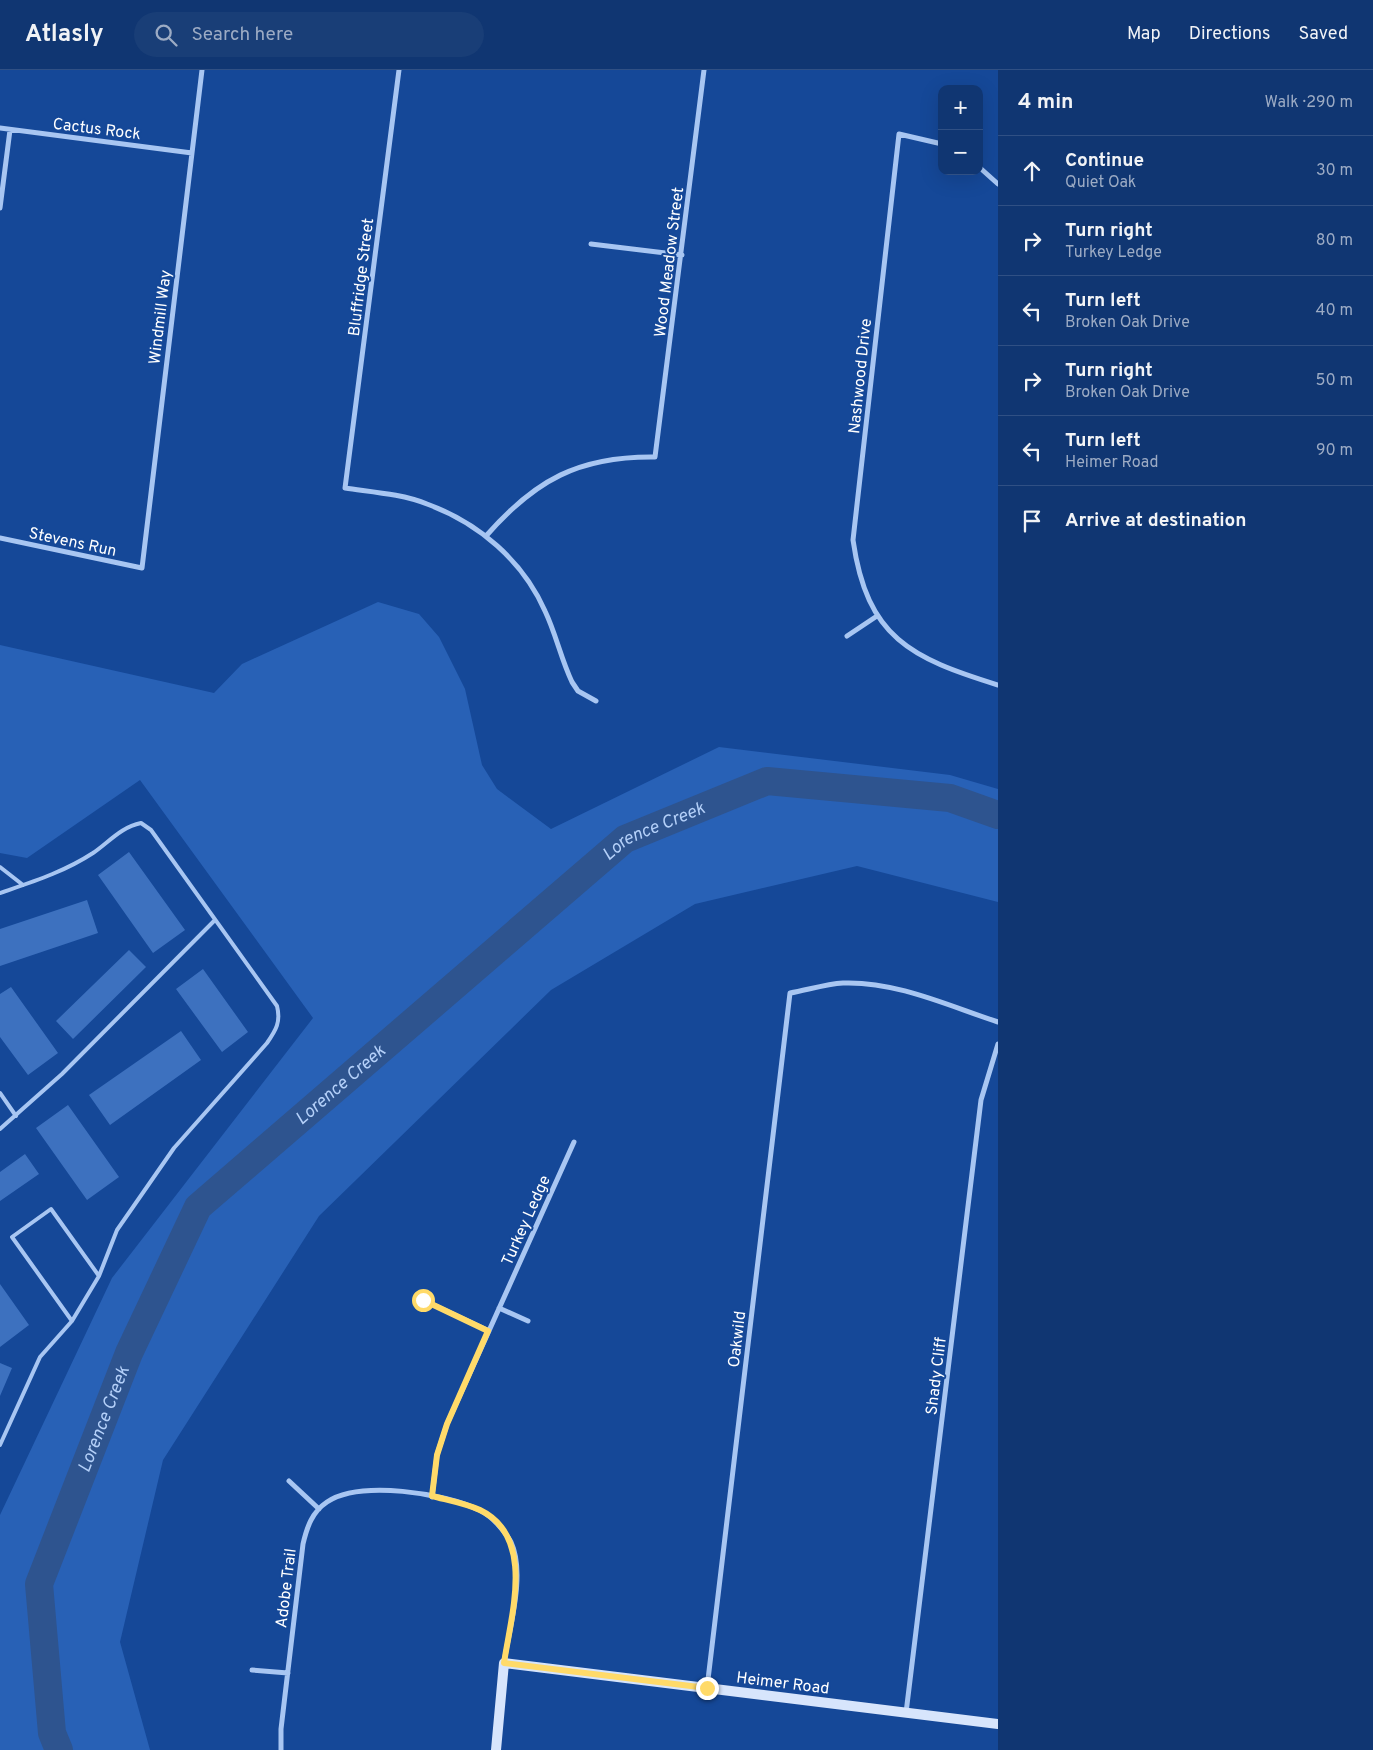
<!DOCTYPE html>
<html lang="en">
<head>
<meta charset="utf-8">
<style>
	:root { --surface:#103672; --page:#193e77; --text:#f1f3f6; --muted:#9cabc4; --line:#305084 }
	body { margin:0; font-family:Overpass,sans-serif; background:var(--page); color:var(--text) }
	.controls { position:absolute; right:15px; top:15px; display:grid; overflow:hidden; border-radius:10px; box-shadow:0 5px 20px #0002 }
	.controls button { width:45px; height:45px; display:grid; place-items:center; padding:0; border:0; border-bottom:1px solid var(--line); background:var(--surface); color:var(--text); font:25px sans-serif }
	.stop { position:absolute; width:15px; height:15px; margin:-11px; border:4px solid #ffda69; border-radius:50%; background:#fff }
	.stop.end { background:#ffda69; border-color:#fff; box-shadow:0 1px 5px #0008 }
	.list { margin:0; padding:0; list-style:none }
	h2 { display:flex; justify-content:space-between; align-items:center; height:65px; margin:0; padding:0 20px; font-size:21px }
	h2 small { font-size:16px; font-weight:400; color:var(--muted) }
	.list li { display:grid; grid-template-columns:32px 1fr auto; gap:15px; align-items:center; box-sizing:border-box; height:70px; padding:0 20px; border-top:1px solid var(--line) }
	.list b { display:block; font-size:19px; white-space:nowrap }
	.list p { margin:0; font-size:16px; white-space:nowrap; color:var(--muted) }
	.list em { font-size:16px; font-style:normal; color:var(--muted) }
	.icon { flex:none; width:28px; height:28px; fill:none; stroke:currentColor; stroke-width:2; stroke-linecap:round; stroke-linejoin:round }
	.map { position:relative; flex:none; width:998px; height:1680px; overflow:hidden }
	header { display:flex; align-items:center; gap:30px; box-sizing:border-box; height:70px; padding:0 25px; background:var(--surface); border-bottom:1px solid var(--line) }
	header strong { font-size:24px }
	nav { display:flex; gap:28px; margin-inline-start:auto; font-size:18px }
	.search { width:350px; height:45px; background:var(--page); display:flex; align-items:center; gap:12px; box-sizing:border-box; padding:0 18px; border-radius:28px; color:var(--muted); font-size:19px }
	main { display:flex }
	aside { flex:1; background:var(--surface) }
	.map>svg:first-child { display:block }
	.grass { fill:#2861b6 }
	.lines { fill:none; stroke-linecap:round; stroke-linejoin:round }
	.river { stroke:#2e548f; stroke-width:28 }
	.building { fill:#3d71bf }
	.lane { stroke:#a8c6f2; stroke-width:4 }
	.street { stroke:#a8c6f2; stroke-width:5 }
	.secondary { stroke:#d7e5fc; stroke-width:10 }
	.route { stroke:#ffda69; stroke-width:6 }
	.labels { text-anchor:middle; stroke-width:4; stroke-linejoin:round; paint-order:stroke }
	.street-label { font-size:16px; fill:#fff; stroke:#154898 }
	.water-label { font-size:18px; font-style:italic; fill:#b4d0f9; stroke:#154898 }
</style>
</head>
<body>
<header>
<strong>Atlasly</strong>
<div class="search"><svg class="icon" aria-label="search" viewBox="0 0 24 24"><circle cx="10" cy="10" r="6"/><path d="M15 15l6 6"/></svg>Search here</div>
<nav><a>Map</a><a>Directions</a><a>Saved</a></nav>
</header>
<main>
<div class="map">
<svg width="998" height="1680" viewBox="0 0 998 1680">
	<rect width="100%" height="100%" fill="#154898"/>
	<path class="grass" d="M378,532L419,544L439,567L465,619L482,695L497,719L551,759L719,677L950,705L998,719V832L857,796L695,834L551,920L319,1146L163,1390L120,1572L150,1680H0V1445L112,1208L313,948L140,710L27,788L0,783V575L214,623L242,594Z"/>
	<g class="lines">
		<path class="river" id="s1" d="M59,1680L52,1663L39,1514L129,1283L198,1137L625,769L767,711L950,728L998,745"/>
	</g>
	<path class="building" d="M129,782L185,860L153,883L98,805Z
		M87,830L98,863L0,896V859Z
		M129,880L146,897L73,969L56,951Z
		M203,899L248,962L222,982L176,919Z
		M11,917L58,983L28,1005L0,967V924Z
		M181,961L201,990L110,1055L89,1025Z
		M68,1035L119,1107L87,1130L36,1058Z
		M25,1084L39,1104L0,1131V1102Z
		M0,1214L29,1255L0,1277Z
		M0,1293L12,1298L0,1326Z"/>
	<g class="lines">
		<path class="lane" d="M0,797L23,815
			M0,823C32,812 64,802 93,783C109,772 121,757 141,753L151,760L277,936C281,952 276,960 267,973L174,1078L117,1160L99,1206L72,1251L40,1287L0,1375
			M0,1023L16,1046
			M0,1059L62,1004L215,850
			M72,1251L12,1167L51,1139L99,1206"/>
		<path class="street" d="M399,0L345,418C372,422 402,424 427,434C479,453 523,491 545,541C556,564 561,589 572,612L578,621L596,631
			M0,58L192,83
			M942,74L899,64L853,470C867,568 911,588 998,615
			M979,97L998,114
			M0,138L10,60
			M591,174L682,185
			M486,466C535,410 579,386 655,387L704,0
			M0,468L142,498L202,0
			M847,566L877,546
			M423,1230L489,1261
			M499,1238L528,1251
			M289,1411L319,1439
			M432,1427L437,1385L447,1354L574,1072
			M252,1600L288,1603
			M707,1618L790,923C807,920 826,914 843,913C896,911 949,936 998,952
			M906,1643L981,1030L998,974
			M281,1680V1659L303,1474C307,1457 312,1442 327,1432C360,1410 445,1423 479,1440C492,1446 504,1460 511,1472C526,1504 509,1559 504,1593"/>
		<path class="secondary" d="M496,1680L504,1593L998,1654"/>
	</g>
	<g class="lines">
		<path class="route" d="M423,1230L488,1261L447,1354L437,1385L432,1426C447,1430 465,1433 480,1440C536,1467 511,1545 504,1593L707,1618"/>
	</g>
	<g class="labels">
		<g class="street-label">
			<text transform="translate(97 58) rotate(7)" y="6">Cactus Rock</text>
			<text transform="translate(668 192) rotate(-83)" y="6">Wood Meadow Street</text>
			<text transform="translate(360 207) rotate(-83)" y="6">Bluffridge Street</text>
			<text transform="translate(159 247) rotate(-83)" y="6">Windmill Way</text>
			<text transform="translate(859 306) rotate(-84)" y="6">Nashwood Drive</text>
			<text transform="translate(73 471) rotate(12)" y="6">Stevens Run</text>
			<text transform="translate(525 1150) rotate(-66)" y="6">Turkey Ledge</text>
			<text transform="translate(736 1269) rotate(-83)" y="6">Oakwild</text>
			<text transform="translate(935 1306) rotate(-83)" y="6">Shady Cliff</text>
			<text transform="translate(285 1518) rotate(-83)" y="6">Adobe Trail</text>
			<text transform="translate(783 1612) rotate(7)" y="6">Heimer Road</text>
		</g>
		<g class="water-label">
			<text dy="6" stroke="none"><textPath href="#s1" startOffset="1170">Lorence Creek</textPath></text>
			<text dy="6" stroke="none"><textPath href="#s1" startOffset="765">Lorence Creek</textPath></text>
			<text dy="6" stroke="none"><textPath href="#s1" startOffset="345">Lorence Creek</textPath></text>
		</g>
	</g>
</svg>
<div class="controls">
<button>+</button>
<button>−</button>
</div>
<div class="stop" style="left:423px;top:1230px"></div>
<div class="stop end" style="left:707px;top:1618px"></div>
</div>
<aside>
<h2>4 min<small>Walk · 290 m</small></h2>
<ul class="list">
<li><svg class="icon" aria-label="ahead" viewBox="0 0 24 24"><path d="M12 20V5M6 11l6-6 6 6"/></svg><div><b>Continue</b><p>Quiet Oak</p></div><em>30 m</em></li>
<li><svg class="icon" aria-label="right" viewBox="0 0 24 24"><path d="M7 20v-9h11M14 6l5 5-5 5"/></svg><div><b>Turn right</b><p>Turkey Ledge</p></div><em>80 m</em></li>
<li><svg class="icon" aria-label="left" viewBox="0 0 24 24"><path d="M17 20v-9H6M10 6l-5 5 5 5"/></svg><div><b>Turn left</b><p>Broken Oak Drive</p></div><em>40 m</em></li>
<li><svg class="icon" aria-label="right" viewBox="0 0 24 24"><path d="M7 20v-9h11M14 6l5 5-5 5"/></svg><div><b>Turn right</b><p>Broken Oak Drive</p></div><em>50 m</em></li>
<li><svg class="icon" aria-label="left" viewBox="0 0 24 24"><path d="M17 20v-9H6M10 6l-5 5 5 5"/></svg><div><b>Turn left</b><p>Heimer Road</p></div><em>90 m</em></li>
<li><svg class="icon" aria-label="arrive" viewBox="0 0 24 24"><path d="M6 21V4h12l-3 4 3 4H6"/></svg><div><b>Arrive at destination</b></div></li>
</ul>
</aside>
</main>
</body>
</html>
